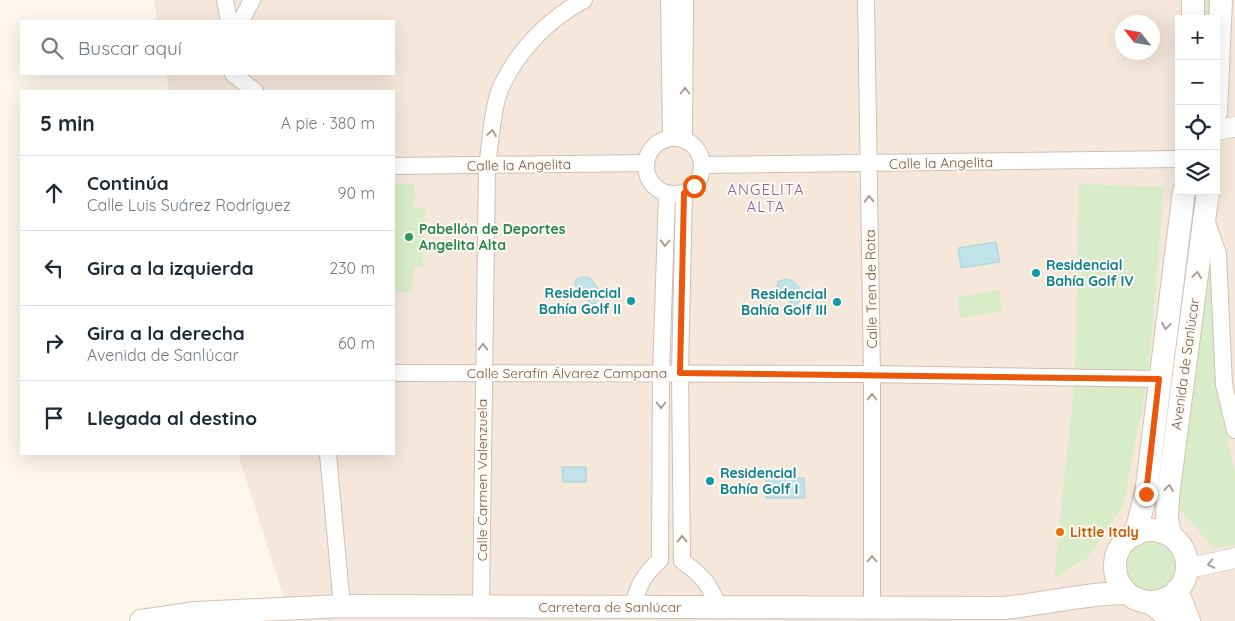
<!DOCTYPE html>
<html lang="es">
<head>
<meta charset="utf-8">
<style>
	:root { --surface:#fff; --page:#f2f2f3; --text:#1f2937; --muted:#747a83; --line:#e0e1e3 }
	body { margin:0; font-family:Quicksand,sans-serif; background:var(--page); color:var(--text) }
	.controls { position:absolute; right:15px; top:15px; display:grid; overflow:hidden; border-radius:0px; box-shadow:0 5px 20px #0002 }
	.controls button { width:45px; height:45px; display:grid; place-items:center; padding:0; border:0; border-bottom:1px solid var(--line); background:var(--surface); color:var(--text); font:25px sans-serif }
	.compass { position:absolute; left:1115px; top:15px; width:45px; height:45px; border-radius:50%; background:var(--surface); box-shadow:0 5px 20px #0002; rotate:301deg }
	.stop { position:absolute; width:15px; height:15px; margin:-11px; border:4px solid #ea580c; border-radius:50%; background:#fff }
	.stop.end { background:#ea580c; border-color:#fff; box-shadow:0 1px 5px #0008 }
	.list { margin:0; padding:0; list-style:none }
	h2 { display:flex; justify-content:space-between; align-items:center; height:65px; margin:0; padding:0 20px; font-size:21px }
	h2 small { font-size:16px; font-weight:400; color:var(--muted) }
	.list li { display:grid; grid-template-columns:32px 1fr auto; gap:15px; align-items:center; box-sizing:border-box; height:75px; padding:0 20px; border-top:1px solid var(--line) }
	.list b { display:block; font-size:19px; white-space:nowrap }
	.list p { margin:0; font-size:16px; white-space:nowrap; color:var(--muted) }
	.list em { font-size:16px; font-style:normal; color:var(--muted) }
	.icon { flex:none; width:28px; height:28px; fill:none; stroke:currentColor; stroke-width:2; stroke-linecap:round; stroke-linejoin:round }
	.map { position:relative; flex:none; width:1235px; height:621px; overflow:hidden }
	.search { position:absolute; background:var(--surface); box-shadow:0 5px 20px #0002; left:20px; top:20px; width:375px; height:55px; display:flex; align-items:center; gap:12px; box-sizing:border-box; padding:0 18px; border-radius:0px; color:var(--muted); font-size:19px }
	.panel { position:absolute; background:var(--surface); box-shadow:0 5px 20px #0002; left:20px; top:90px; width:375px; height:365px; border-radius:0px }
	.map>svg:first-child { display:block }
	.residential { fill:#f5e8da; fill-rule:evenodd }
	.green { fill:#d8ecc9 }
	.water { fill:#bfe3e8; stroke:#a5d3da }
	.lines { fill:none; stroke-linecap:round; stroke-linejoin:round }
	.minor-casing { stroke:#d1beb0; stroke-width:18 }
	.tertiary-casing { stroke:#d1beb0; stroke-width:21 }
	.secondary-casing { stroke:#d6c0b0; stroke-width:24 }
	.minor { stroke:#fff; stroke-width:16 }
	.tertiary { stroke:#fff; stroke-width:20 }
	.secondary { stroke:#fff; stroke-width:22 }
	.oneway { stroke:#af9d94 }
	.route { stroke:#ea580c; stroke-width:6 }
	.leisure-dot { fill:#2e9e5b; stroke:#fffaf3; stroke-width:2 }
	.culture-dot { fill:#0f9aa8; stroke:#fffaf3; stroke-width:2 }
	.food-dot { fill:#e8710a; stroke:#fffaf3; stroke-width:2 }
	.labels { text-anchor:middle; stroke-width:4; stroke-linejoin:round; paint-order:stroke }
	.street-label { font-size:14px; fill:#7a5c4d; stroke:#fffaf3 }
	.leisure-label { font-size:14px; font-weight:bold; fill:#27864d; stroke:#fffaf3; text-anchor:start }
	.culture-label { font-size:14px; font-weight:bold; fill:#0d838f; stroke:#fffaf3; text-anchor:start }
	.food-label { font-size:14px; font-weight:bold; fill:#c56008; stroke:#fffaf3; text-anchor:start }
	.neighbourhood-label { font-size:15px; letter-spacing:1px; fill:#846695; stroke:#fffaf3 }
</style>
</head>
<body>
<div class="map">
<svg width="1235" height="621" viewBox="0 0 1235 621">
	<rect width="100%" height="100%" fill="#fdf6ec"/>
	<path class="residential" d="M154,0H1235V621H283L286,604L238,454H394V91H169L166,74H394V21H157ZM1179,19H1216V191H1179ZM1122,22H1152V52H1122Z"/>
	<path class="green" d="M1200,0H1211L1210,19H1199Z
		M394,184H415L414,208H425L423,267H414L412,292H394Z
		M1079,184L1164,187L1148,377L1123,507L1087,558L1054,578L1075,377Z
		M1207,249L1210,257L1215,386L1235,471V545L1213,548L1179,507Z
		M999,290L1002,311L961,318L957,297Z
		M1126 567a25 25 0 1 1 50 0a25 25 0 1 1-50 0Z"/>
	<path class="water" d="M996,242L1000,262L961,268L958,248Z
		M580,277H588C598,284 603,294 595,304L589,303L585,294L575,286L576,280Z
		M785,279C797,280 803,290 800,301L794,306L790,303L789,297L777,286L778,282Z
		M562,467H586V482H563Z
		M766,478H804L805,498H766Z"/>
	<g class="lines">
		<defs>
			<path id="minor" d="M225,0L229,21
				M669,0L671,138
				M866,0L872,374V608
				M241,21L252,0
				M233,74L255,91
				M646 166a28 28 0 1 1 56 0a28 28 0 1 1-56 0Z
				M684,139L685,0
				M702,165L1179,159
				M394,166L645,163
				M684,193L680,373L682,561C703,576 709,583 719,608
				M1206,220L1218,254L1224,385L1235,430
				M394,373L872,374L1159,379
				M328,454L342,606
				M481,606L487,165C491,142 492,106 502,85C519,49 549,19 584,0
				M633,606C638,586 644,574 660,560L661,373L667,194"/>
			<path id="tertiary" d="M1216,130L1235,127
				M1186,562L1199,566L1235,558"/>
			<path id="secondary" d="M1193,19V0
				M1216,112L1221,0
				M1115 566a36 36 0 1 1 72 0a36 36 0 1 1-72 0Z
				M1135,535L1146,494L1184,191
				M1171,536L1167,520L1168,496L1208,191
				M1177,590L1189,621
				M1150,602L1173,621
				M141,621L196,613L342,606L1004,608C1045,604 1086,593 1127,593"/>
		</defs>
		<use href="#minor" class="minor-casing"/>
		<use href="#tertiary" class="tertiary-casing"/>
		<use href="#secondary" class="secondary-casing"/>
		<use href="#minor" class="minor"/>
		<use href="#tertiary" class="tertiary"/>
		<use href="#secondary" class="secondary"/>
	</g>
	<defs><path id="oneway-chevron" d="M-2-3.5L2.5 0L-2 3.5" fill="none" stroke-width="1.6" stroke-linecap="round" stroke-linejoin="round" transform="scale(1.25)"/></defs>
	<g class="oneway">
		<use href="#oneway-chevron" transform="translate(685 91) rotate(-90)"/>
		<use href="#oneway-chevron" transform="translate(492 133) rotate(-81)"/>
		<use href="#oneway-chevron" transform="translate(869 199) rotate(-91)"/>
		<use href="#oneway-chevron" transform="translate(665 243) rotate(92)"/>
		<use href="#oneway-chevron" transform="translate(1197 275) rotate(-82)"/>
		<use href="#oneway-chevron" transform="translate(1166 326) rotate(98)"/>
		<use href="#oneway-chevron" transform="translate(483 347) rotate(-89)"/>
		<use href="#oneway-chevron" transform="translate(872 397) rotate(-90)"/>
		<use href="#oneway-chevron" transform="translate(661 405) rotate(90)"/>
		<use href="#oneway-chevron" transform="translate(1169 488) rotate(-83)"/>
		<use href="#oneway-chevron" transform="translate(682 539) rotate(-91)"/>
		<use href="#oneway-chevron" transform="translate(872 559) rotate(-90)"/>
		<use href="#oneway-chevron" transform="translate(1211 564) rotate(168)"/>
	</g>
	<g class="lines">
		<path class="route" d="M694,186L684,193L680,373L1159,379L1146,494"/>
	</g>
	<circle class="leisure-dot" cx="409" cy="237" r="5"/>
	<g class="culture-dot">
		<circle cx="1036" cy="273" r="5"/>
		<circle cx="631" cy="301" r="5"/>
		<circle cx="837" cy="302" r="5"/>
		<circle cx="710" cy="481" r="5"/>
	</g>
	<circle class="food-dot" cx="1060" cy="532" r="5"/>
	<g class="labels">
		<g class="street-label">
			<text transform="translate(941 163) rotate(-1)" y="5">Calle la Angelita</text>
			<text transform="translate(519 165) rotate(-1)" y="5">Calle la Angelita</text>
			<text transform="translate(871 289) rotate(-91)" y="5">Calle Tren de Rota</text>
			<text transform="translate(1185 364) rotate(-82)" y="5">Avenida de Sanlúcar</text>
			<text x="567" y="378">Calle Serafín Álvarez Campana</text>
			<text transform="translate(482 480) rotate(-90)" y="5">Calle Carmen Valenzuela</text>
			<text x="610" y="612">Carretera de Sanlúcar</text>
		</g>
		<g class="leisure-label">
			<text x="419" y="234">Pabellón de Deportes<tspan x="419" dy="16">Angelita Alta</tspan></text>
		</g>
		<g class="culture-label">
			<text x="1046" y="270">Residencial<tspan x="1046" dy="16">Bahía Golf IV</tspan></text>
			<text x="621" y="298" text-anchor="end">Residencial<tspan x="621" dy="16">Bahía Golf II</tspan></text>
			<text x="827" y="299" text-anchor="end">Residencial<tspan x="827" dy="16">Bahía Golf III</tspan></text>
			<text x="720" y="478">Residencial<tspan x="720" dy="16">Bahía Golf I</tspan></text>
		</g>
		<g class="food-label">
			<text x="1070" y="537">Little Italy</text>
		</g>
		<g class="neighbourhood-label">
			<text x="766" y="195">ANGELITA<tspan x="766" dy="17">ALTA</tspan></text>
		</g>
	</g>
</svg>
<div class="controls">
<button>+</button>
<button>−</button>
<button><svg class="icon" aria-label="locate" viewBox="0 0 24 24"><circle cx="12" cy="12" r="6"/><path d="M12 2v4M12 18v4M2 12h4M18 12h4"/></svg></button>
<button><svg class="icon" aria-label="layers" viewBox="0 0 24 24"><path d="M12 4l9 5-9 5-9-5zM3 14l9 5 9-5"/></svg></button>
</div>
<svg class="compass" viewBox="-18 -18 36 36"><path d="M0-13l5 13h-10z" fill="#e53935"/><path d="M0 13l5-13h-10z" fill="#747a83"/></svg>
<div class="stop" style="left:694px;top:186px"></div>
<div class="stop end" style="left:1146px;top:494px"></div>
<div class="search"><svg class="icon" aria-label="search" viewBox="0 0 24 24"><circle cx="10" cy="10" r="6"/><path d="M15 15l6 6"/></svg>Buscar aquí</div>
<section class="panel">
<h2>5 min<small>A pie · 380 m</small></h2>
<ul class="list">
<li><svg class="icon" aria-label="ahead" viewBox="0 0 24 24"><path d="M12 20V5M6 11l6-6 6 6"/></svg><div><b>Continúa</b><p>Calle Luis Suárez Rodríguez</p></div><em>90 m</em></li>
<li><svg class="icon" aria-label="left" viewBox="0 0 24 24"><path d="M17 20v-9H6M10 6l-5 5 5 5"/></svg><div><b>Gira a la izquierda</b></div><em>230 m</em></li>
<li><svg class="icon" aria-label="right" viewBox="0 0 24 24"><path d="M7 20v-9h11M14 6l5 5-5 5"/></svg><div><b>Gira a la derecha</b><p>Avenida de Sanlúcar</p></div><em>60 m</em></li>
<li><svg class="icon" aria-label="arrive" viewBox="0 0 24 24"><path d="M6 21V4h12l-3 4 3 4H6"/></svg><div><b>Llegada al destino</b></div></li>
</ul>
</section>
</div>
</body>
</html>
